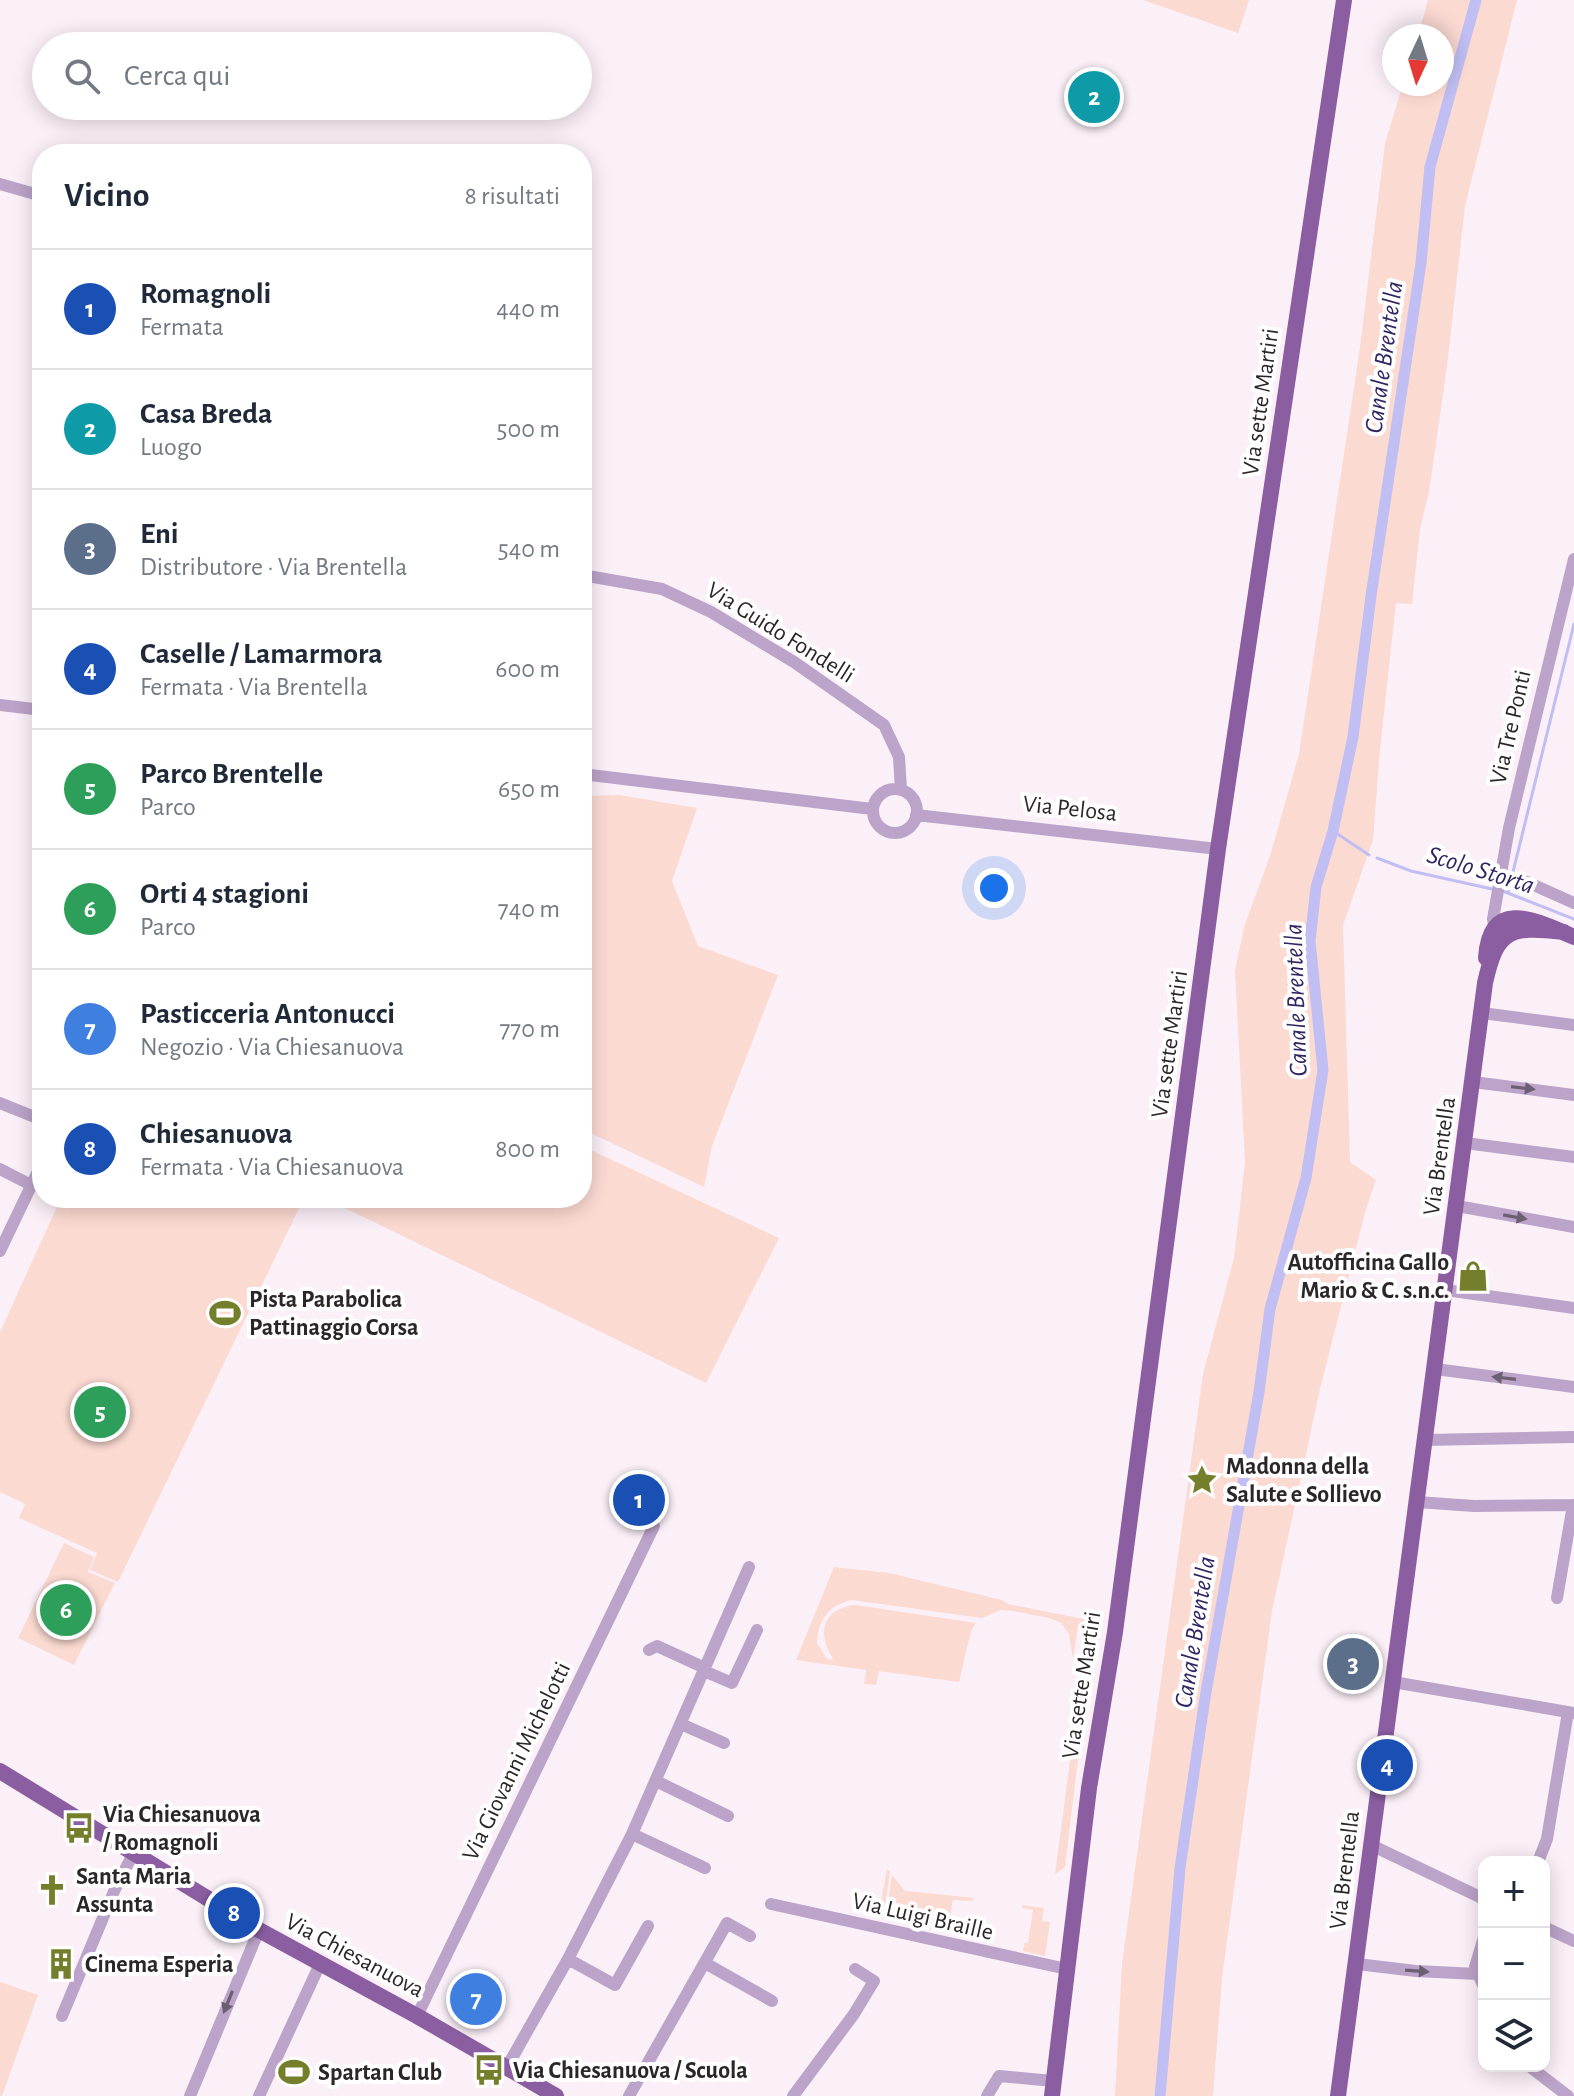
<!DOCTYPE html>
<html lang="it">
<head>
<meta charset="utf-8">
<style>
	:root { --surface:#fff; --page:#f2f2f3; --text:#1f2937; --muted:#747a83; --line:#e0e1e3; --accent:#757f2b }
	body { margin:0; font-family:"Alegreya Sans",sans-serif; background:var(--page); color:var(--text) }
	.controls { position:absolute; right:24px; bottom:24px; display:grid; overflow:hidden; border-radius:16px; box-shadow:0 4px 20px #0003 }
	.controls button { width:72px; height:72px; display:grid; place-items:center; padding:0; border:0; border-bottom:2px solid var(--line); background:var(--surface); color:var(--text); font:40px sans-serif }
	.compass { position:absolute; left:1382px; top:24px; width:72px; height:72px; border-radius:50%; background:var(--surface); box-shadow:0 4px 20px #0003; rotate:184deg }
	.you { position:absolute; left:994px; top:888px; width:28px; height:28px; margin:-20px; border:6px solid #fff; border-radius:50%; background:#1a73e8; box-shadow:0 0 0 12px #1a73e833 }
	.badge { display:grid; place-items:center; width:52px; height:52px; border-radius:50%; background:var(--accent); color:#fff; font-size:26px; font-weight:700 }
	.pin { position:absolute; translate:-50% -50%; border:4px solid #fff; box-shadow:0 2px 8px #0006 }
	.list { margin:0; padding:0; list-style:none }
	h2 { display:flex; justify-content:space-between; align-items:center; height:104px; margin:0; padding:0 32px; font-size:34px }
	h2 small { font-size:26px; font-weight:400; color:var(--muted) }
	.list li { display:grid; grid-template-columns:52px 1fr auto; gap:24px; align-items:center; box-sizing:border-box; height:120px; padding:0 32px; border-top:2px solid var(--line) }
	.list b { display:block; font-size:30px; white-space:nowrap }
	.list p { margin:0; font-size:26px; white-space:nowrap; color:var(--muted) }
	.list em { font-size:26px; font-style:normal; color:var(--muted) }
	.icon { flex:none; width:44px; height:44px; fill:none; stroke:currentColor; stroke-width:2; stroke-linecap:round; stroke-linejoin:round }
	.map { position:relative; flex:none; width:1574px; height:2096px; overflow:hidden }
	.search { position:absolute; background:var(--surface); box-shadow:0 4px 20px #0003; left:32px; top:32px; width:560px; height:88px; display:flex; align-items:center; gap:20px; box-sizing:border-box; padding:0 28px; border-radius:44px; color:var(--muted); font-size:30px }
	.panel { position:absolute; background:var(--surface); box-shadow:0 4px 20px #0003; left:32px; top:144px; width:560px; height:1064px; border-radius:32px }
	.map>svg:first-child { display:block }
	.green { fill:#fbdad2 }
	.lines { fill:none; stroke-linecap:round; stroke-linejoin:round }
	.stream { stroke:#c0bef2; stroke-width:3 }
	.canal { stroke:#c0bef2; stroke-width:11 }
	.minor { stroke:#bca3c9; stroke-width:12 }
	.major { stroke:#8b5ea2; stroke-width:16 }
	.oneway { fill:#6c5f71 }
	.labels { text-anchor:middle; stroke-width:8; stroke-linejoin:round; paint-order:stroke }
	.street-label { font-size:24px; fill:#2b2729; stroke:#fff }
	.poi-label { font-size:24px; font-weight:bold; fill:#2b2729; stroke:#fff; text-anchor:start }
	.water-label { font-size:26px; font-style:italic; fill:#2f2562; stroke:#fff }
</style>
</head>
<body>
<div class="map">
<svg width="1574" height="2096" viewBox="0 0 1574 2096">
	<rect width="100%" height="100%" fill="#fcf0f8"/>
	<path class="green" d="M1143,0H1249L1238,33Z
		M1428,0H1517L1465,206L1447,366L1429,492L1420,529L1412,604L1396,603L1380,750L1373,840L1343,925L1350,1162L1376,1180L1366,1209L1320,1389L1272,1611L1222,1978L1213,2096H1115L1122,1964L1203,1374L1234,1258L1245,1162L1235,971L1244,927L1270,856L1299,754L1360,347L1385,143L1403,84H1442V36H1418Z
		M619,795L697,808L672,881L698,946L778,975L712,1146L704,1187L582,1129V796Z
		M582,1146L779,1238L706,1383L324,1198H582Z
		M61,1198H304L118,1582L90,1570L97,1553L19,1518L25,1504L0,1492V1332Z
		M64,1543L94,1557L88,1572L115,1583L74,1665L18,1638Z
		M834,1567L889,1573L1002,1600L1008,1604L1103,1623L1093,1670L1081,1668L1087,1630L1078,1626L1073,1659L1069,1634L1061,1623L1049,1618L1014,1611L1001,1610L982,1618L852,1600C829,1605 818,1619 817,1643L827,1659L834,1660C816,1634 822,1609 855,1605L976,1623L971,1631L959,1682L879,1671L876,1685L864,1684L866,1670L796,1660Z
		M1081,1679L1091,1683L1077,1767L1065,1867L1055,1874Z
		M887,1869L890,1872L885,1906L892,1908L893,1903L888,1901L892,1875L905,1891C927,1893 949,1895 973,1898V1901L953,1900L947,1933L878,1917Z
		M1022,1905L1044,1908L1042,1921L1050,1922L1045,1956L1023,1951L1024,1943H1028L1033,1910L1022,1908Z
		M0,1982L38,1995L2,2096H0Z"/>
	<g class="lines">
		<path class="stream" d="M1333,831L1369,855
			M1377,858L1411,871L1492,889
			M1512,876L1574,624
			M1500,890L1574,919
			M1508,892L1510,884"/>
		<path class="canal" d="M1160,2096L1180,1868L1205,1698L1259,1392L1270,1309L1306,1178L1323,1070L1310,941L1316,887L1333,831L1353,737L1371,596L1421,263L1430,167L1476,0"/>
		<path class="minor" d="M0,184L42,196
			M582,575L662,589L711,612L794,662L884,725L899,757L901,790
			M0,705L42,710
			M582,774L872,809
			M873 811a22 22 0 1 1 44 0a22 22 0 1 1-44 0Z
			M916,815L1218,849
			M1499,878L1527,882L1574,903
			M1496,935L1493,919L1509,828L1574,559
			M1482,1013L1574,1025
			M1473,1082L1574,1095
			M0,1103L42,1120
			M1465,1143L1574,1157
			M0,1169L31,1185
			M1457,1206L1574,1227
			M0,1251L42,1163
			M1445,1290L1574,1308
			M1435,1369L1574,1387
			M1425,1440L1574,1437
			M1417,1502L1474,1506L1574,1505
			M1557,1598L1573,1505
			M649,1650L657,1646L705,1668
			M704,1671L732,1683L757,1630
			M1393,1682L1574,1713
			M681,1724L724,1743
			M656,1781L728,1816
			M632,1834L705,1868
			M1371,1845L1484,1899
			M1538,1862L1547,1839L1568,1712
			M771,1904L1067,1969
			M1544,1927L1574,1941
			M1484,1937L1475,1967L1484,1987
			M568,1959L615,1985L648,1926
			M705,1963L772,2001
			M1357,1964L1416,1971L1477,1974
			M62,2016L115,1889L133,1854
			M417,2016L654,1526
			M1529,2066L1568,2096
			M507,2067L568,1959L632,1834L749,1567
			M190,2096L259,1930
			M259,2096L320,1964
			M629,2096L727,1923L750,1936
			M793,2096L854,2014L874,1981L855,1969
			M987,2096L999,2076L1053,2081"/>
		<path class="major" d="M1486,958C1490,896 1537,921 1574,937
			M0,1771L259,1930L417,2016L556,2096
			M1052,2096L1089,1788L1115,1632L1218,849L1344,0
			M1338,2096L1485,983C1497,929 1509,926 1564,932"/>
	</g>
	<defs><path id="oneway-solid" d="M-6-.8H1V-3.2L6.5 0L1 3.2V.8H-6Z" transform="scale(2)"/></defs>
	<g class="oneway">
		<use href="#oneway-solid" transform="translate(1523 1088) rotate(7)"/>
		<use href="#oneway-solid" transform="translate(1515 1217) rotate(10)"/>
		<use href="#oneway-solid" transform="translate(1504 1378) rotate(-173)"/>
		<use href="#oneway-solid" transform="translate(1417 1971) rotate(4)"/>
		<use href="#oneway-solid" transform="translate(228 2002) rotate(112)"/>
	</g>
	<defs>
		<symbol id="shop-bare" viewBox="-9 -9 18 18"><path d="M-5-2.5h2.3a2.7 3.5 0 0 1 5.4 0H5L5.5 6h-11ZM-1.5-2.5h3a1.5 2.3 0 0 0-3 0Z" fill="#757f2b" stroke="#fff" stroke-width="2.5" paint-order="stroke"/></symbol>
		<symbol id="stadium-bare" viewBox="-9 -9 18 18"><path d="M0-5a6.5 5 0 1 0 0 10a6.5 5 0 1 0 0-10ZM-3.5-1.8h7v3.6h-7Z" fill="#757f2b" stroke="#fff" stroke-width="2.5" paint-order="stroke"/></symbol>
		<symbol id="sight-bare" viewBox="-9 -9 18 18"><path d="M0-6L1.8-2.2L6-1.7L2.9 1.2L3.7 5.4L0 3.3L-3.7 5.4L-2.9 1.2L-6-1.7L-1.8-2.2Z" fill="#757f2b" stroke="#fff" stroke-width="2.5" paint-order="stroke"/></symbol>
		<symbol id="bus-bare" viewBox="-9 -9 18 18"><path d="M-5-6H5V4H4V6H2V4H-2V6H-4V4H-5ZM-3.5-4V0h7V-4ZM-3.5 1.2v1.5H-2V1.2ZM2 1.2v1.5H3.5V1.2Z" fill="#757f2b" stroke="#fff" stroke-width="2.5" paint-order="stroke"/></symbol>
		<symbol id="church-bare" viewBox="-9 -9 18 18"><path d="M-1.2-6h2.4v3.5h3.3v2.4h-3.3V6h-2.4V-.1h-3.3v-2.4h3.3Z" fill="#757f2b" stroke="#fff" stroke-width="2.5" paint-order="stroke"/></symbol>
		<symbol id="building-bare" viewBox="-9 -9 18 18"><path d="M-4-6H4V6H1V3H-1V6H-4ZM-2.5-4.3h1.7v1.8h-1.7ZM.8-4.3h1.7v1.8H.8ZM-2.5-1h1.7V.8h-1.7ZM.8-1h1.7V.8H.8Z" fill="#757f2b" stroke="#fff" stroke-width="2.5" paint-order="stroke"/></symbol>
	</defs>
	<g fill-rule="evenodd">
		<use href="#shop-bare" x="1451" y="1254" width="44" height="44"/>
		<use href="#stadium-bare" x="203" y="1291" width="44" height="44"/>
		<use href="#sight-bare" x="1180" y="1458" width="44" height="44"/>
		<use href="#bus-bare" x="57" y="1806" width="44" height="44"/>
		<use href="#church-bare" x="30" y="1868" width="44" height="44"/>
		<use href="#building-bare" x="39" y="1942" width="44" height="44"/>
		<use href="#bus-bare" x="467" y="2048" width="44" height="44"/>
		<use href="#stadium-bare" x="272" y="2050" width="44" height="44"/>
	</g>
	<g class="labels">
		<g class="street-label">
			<text transform="translate(1260 402) rotate(-82)" y="8">Via sette Martiri</text>
			<text transform="translate(781 632) rotate(32)" y="8">Via Guido Fondelli</text>
			<text transform="translate(1510 727) rotate(-77)" y="8">Via Tre Ponti</text>
			<text transform="translate(1070 808) rotate(6)" y="8">Via Pelosa</text>
			<text transform="translate(1169 1044) rotate(-82)" y="8">Via sette Martiri</text>
			<text transform="translate(1439 1156) rotate(-82)" y="8">Via Brentella</text>
			<text transform="translate(1081 1685) rotate(-81)" y="8">Via sette Martiri</text>
			<text transform="translate(516 1761) rotate(-64)" y="8">Via Giovanni Michelotti</text>
			<text transform="translate(1344 1870) rotate(-83)" y="8">Via Brentella</text>
			<text transform="translate(923 1916) rotate(13)" y="8">Via Luigi Braille</text>
			<text transform="translate(355 1955) rotate(28)" y="8">Via Chiesanuova</text>
		</g>
		<g class="poi-label">
			<text x="1449" y="1270" text-anchor="end">Autofficina Gallo<tspan x="1449" dy="28">Mario &amp; C. s.n.c.</tspan></text>
			<text x="249" y="1307">Pista Parabolica<tspan x="249" dy="28">Pattinaggio Corsa</tspan></text>
			<text x="1226" y="1474">Madonna della<tspan x="1226" dy="28">Salute e Sollievo</tspan></text>
			<text x="103" y="1822">Via Chiesanuova<tspan x="103" dy="28">/ Romagnoli</tspan></text>
			<text x="76" y="1884">Santa Maria<tspan x="76" dy="28">Assunta</tspan></text>
			<text x="85" y="1972">Cinema Esperia</text>
			<text x="513" y="2078">Via Chiesanuova / Scuola</text>
			<text x="318" y="2080">Spartan Club</text>
		</g>
		<g class="water-label">
			<text transform="translate(1383 357) rotate(-82)" y="9">Canale Brentella</text>
			<text transform="translate(1481 869) rotate(17)" y="9">Scolo Storta</text>
			<text transform="translate(1295 1000) rotate(-92)" y="9">Canale Brentella</text>
			<text transform="translate(1194 1632) rotate(-81)" y="9">Canale Brentella</text>
		</g>
	</g>
</svg>
<div class="controls">
<button>+</button>
<button>−</button>
<button><svg class="icon" aria-label="layers" viewBox="0 0 24 24"><path d="M12 4l9 5-9 5-9-5zM3 14l9 5 9-5"/></svg></button>
</div>
<svg class="compass" viewBox="-18 -18 36 36"><path d="M0-13l5 13h-10z" fill="#e53935"/><path d="M0 13l5-13h-10z" fill="#747a83"/></svg>
<div class="you"></div>
<div class="pin badge" style="left:639px;top:1500px;background:#1a4fb4">1</div>
<div class="pin badge" style="left:1094px;top:97px;background:#0f9aa8">2</div>
<div class="pin badge" style="left:1353px;top:1664px;background:#5c6f8a">3</div>
<div class="pin badge" style="left:1387px;top:1765px;background:#1a4fb4">4</div>
<div class="pin badge" style="left:100px;top:1412px;background:#2e9e5b">5</div>
<div class="pin badge" style="left:66px;top:1610px;background:#2e9e5b">6</div>
<div class="pin badge" style="left:476px;top:1999px;background:#3f7fe0">7</div>
<div class="pin badge" style="left:234px;top:1913px;background:#1a4fb4">8</div>
<div class="search"><svg class="icon" aria-label="search" viewBox="0 0 24 24"><circle cx="10" cy="10" r="6"/><path d="M15 15l6 6"/></svg>Cerca qui</div>
<section class="panel">
<h2>Vicino<small>8 risultati</small></h2>
<ul class="list">
<li><span class="badge" style="background:#1a4fb4">1</span><div><b>Romagnoli</b><p>Fermata</p></div><em>440 m</em></li>
<li><span class="badge" style="background:#0f9aa8">2</span><div><b>Casa Breda</b><p>Luogo</p></div><em>500 m</em></li>
<li><span class="badge" style="background:#5c6f8a">3</span><div><b>Eni</b><p>Distributore · Via Brentella</p></div><em>540 m</em></li>
<li><span class="badge" style="background:#1a4fb4">4</span><div><b>Caselle / Lamarmora</b><p>Fermata · Via Brentella</p></div><em>600 m</em></li>
<li><span class="badge" style="background:#2e9e5b">5</span><div><b>Parco Brentelle</b><p>Parco</p></div><em>650 m</em></li>
<li><span class="badge" style="background:#2e9e5b">6</span><div><b>Orti 4 stagioni</b><p>Parco</p></div><em>740 m</em></li>
<li><span class="badge" style="background:#3f7fe0">7</span><div><b>Pasticceria Antonucci</b><p>Negozio · Via Chiesanuova</p></div><em>770 m</em></li>
<li><span class="badge" style="background:#1a4fb4">8</span><div><b>Chiesanuova</b><p>Fermata · Via Chiesanuova</p></div><em>800 m</em></li>
</ul>
</section>
</div>
</body>
</html>
